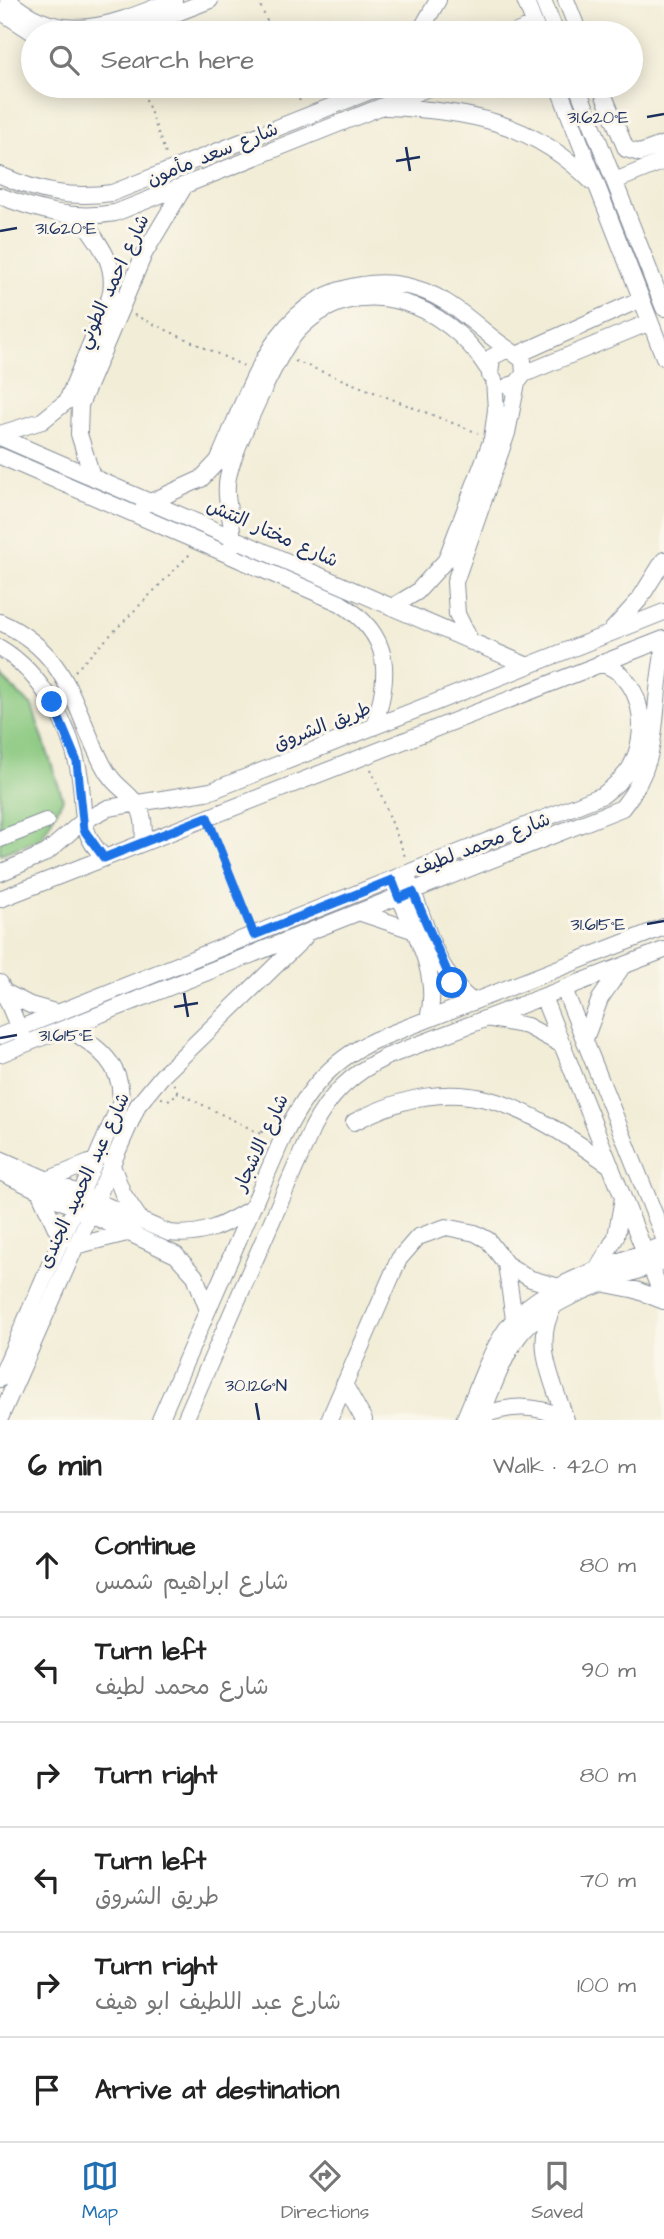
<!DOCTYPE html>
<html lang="en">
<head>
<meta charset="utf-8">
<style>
	:root { --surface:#fff; --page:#f6f6f6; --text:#222; --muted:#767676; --line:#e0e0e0; --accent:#1f6fb2 }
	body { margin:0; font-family:"Architects Daughter","Playpen Sans Arabic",sans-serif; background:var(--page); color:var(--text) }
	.stop { position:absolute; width:21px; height:21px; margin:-16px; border:5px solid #1a73e8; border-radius:50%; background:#fff }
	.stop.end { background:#1a73e8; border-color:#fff; box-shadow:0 2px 7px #0008 }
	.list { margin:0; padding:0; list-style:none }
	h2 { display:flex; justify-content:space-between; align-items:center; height:91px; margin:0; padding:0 28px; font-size:30px }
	h2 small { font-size:23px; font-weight:400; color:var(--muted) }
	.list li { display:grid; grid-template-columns:46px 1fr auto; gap:21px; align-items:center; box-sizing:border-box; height:105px; padding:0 28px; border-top:2px solid var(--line) }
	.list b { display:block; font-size:26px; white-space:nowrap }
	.list p { margin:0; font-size:23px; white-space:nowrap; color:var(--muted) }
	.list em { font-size:23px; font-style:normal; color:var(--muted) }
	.icon { flex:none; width:38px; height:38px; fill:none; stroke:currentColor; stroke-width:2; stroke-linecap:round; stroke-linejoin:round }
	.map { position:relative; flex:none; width:664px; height:1420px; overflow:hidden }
	.search { position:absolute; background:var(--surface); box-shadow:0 4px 18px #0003; left:21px; right:21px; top:21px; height:77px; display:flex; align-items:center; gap:18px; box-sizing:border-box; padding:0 24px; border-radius:38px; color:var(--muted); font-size:26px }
	.sheet { height:721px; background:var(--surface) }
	nav { display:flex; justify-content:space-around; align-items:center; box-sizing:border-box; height:98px; border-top:2px solid var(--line); background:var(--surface); font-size:19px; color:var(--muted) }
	nav a { display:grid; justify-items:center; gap:4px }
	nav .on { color:var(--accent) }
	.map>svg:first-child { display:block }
	.green { fill:#89c87f; stroke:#527c6e; stroke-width:2 }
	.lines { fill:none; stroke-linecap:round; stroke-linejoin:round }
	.minor-casing { stroke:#868e9a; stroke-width:18 }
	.path { stroke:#868e9a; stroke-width:2; stroke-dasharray:2 5; stroke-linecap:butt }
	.minor { stroke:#fff; stroke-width:16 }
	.route { stroke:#1a73e8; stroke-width:9 }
	.ticks { fill:none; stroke:#1b2f5e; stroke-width:2.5 }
	.labels { text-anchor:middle; stroke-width:6; stroke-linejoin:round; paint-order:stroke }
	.street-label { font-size:19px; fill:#1b2f5e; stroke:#fbf7ec }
	.ticks-label { font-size:18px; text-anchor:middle; fill:#1b2f5e; stroke:#fbf7ec; stroke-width:6; stroke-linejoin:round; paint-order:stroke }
</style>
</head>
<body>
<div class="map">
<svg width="664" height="1420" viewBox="0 0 664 1420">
	<rect width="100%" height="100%" fill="#fbf7ec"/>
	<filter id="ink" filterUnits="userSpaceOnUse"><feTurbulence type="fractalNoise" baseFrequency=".0143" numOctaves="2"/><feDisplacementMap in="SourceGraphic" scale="14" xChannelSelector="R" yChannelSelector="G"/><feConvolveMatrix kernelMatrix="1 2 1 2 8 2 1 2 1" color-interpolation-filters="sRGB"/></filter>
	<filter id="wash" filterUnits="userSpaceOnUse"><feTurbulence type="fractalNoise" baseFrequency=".00686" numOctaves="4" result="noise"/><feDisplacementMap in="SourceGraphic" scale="28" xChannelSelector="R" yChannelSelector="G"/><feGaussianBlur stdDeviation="1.57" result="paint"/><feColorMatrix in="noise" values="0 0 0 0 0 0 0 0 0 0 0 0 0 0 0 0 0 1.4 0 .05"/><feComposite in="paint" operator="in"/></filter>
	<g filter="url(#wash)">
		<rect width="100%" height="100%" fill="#f2edd7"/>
		<path class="green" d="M0,676L32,706L63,799L41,839L0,854Z"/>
	</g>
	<g filter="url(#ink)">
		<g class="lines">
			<defs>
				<path id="minor" d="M8,0C62,49 116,23 174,0
					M525,0L538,33
					M543,0L556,33
					M566,0L579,33
					M0,11L34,33
					M125,33L210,0
					M419,33L438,0
					M514,33L534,25
					M558,86L664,357
					M577,86L664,308
					M600,86L626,149L640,153L664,144
					M386,107C467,110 533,122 592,182
					M0,175C39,192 70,199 112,193L383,86
					M615,181L664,161
					M0,196C39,211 73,220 115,213L433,86
					M519,354L641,299
					M490,375L492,357L508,349L523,360L524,374
					M508,386L517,383L524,374L650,322
					M0,434L42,421L67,401L110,297C118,264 99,243 80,217
					M0,437L528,666
					M0,456L340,603C393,636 390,673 374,727
					M92,476L79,434L80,405L144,254L184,187
					M144,505L201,479L218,461C250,391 273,297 362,285C390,280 420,286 444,301C467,314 486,335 508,349
					M232,546C235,523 223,500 228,477C233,451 278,353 296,333C356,266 447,303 488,369
					M392,607L417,592L446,560L492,439L496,410L494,380
					M0,622C69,653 72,705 103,765C119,798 149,793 143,842
					M612,630L639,600L664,560
					M471,642L457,614L455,582L507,433L517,383
					M0,648C42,673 73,730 80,778C85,809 78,833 104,857
					M0,839L46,821
					M0,873L46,853L82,822L108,808L211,791L664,612
					M409,882C426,922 437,976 473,1002
					M396,889C413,930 441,974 428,1019
					M0,899L664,639
					M361,913L412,930
					M0,983L23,1038
					M564,989L664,1238
					M3,991L30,1005L58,1013
					M543,997L664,1300
					M491,1019L527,1026L564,1046
					M0,1036L603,795C613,787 623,779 630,768C650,733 644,676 600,663
					M585,1039L600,999L622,967
					M0,1054L622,808C664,756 650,716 664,650
					M354,1122C461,1066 522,1104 611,1166
					M0,1159L169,1233C202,1237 224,1225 252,1208
					M111,1163L123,1194L141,1221
					M0,1172L176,1255L195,1276L208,1310
					M47,1180L94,1161
					M38,1189L61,1239
					M75,1246L131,1232
					M506,1264L531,1279L559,1287
					M596,1271L616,1237L623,1198
					M606,1284L636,1290L664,1301
					M554,1306C532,1343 553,1382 566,1420
					M0,1379L120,1104C125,1066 97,1045 66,1028
					M344,1384L364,1420
					M481,1416C511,1404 536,1405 565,1418
					M0,1418L138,1105L162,1076L304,938
					M160,1420L280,1144C302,1097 327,1062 375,1040L664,927
					M185,1420L312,1129C329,1095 352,1073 386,1057L664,950
					M329,1420L399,1259L418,1237L446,1227L475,1233L488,1240L506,1264L514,1319
					M464,1420C477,1391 487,1358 505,1331C536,1284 613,1265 664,1245
					M479,1420C491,1393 501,1361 518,1337C547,1296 618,1279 664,1261"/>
			</defs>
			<use href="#minor" class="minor-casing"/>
			<path class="path" d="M258,0L272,33
				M141,86L167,157
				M294,86L301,104
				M134,315L246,367
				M295,361L478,433
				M75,671L191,553
				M371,769L406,859
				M213,832L248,921
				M177,1092L261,1134
				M161,1098L171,1100L178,1091L173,1083
				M263,1145L259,1139L264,1127H272"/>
			<use href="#minor" class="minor"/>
		</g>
	</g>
	<g class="lines" filter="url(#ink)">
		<path class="route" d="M52,702L77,762L84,830L104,858L207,817L254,935L392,880L399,898L413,892L452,983"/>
	</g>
	<path class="ticks" d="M647,117L664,114M406,147L410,171M396,161L420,157M0,231L17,228M647,924L664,921M184,993L188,1017M174,1007L198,1003M0,1038L17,1035M256,1403L259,1420"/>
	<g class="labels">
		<g class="street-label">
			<text transform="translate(212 153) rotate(-22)" y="7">شارع سعد مأمون</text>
			<text transform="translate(112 281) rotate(-65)" y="7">شارع احمد الطوني</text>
			<text transform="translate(273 532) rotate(24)" y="7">شارع مختار التتش</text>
			<text transform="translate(322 725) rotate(-21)" y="7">طريق الشروق</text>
			<text transform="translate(482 843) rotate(-21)" y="7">شارع محمد لطيف</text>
			<text transform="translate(260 1142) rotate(-65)" y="7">شارع الاشجار</text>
			<text transform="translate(83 1180) rotate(-65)" y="7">شارع عبد الحميد الجندى</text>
		</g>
	</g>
	<g class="ticks-label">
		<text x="598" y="123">31.620°E</text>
		<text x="66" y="234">31.620°E</text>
		<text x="598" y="930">31.615°E</text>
		<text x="66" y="1041">31.615°E</text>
		<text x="256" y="1391">30.126°N</text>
	</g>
</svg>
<div class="stop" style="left:452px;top:983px"></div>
<div class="stop end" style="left:52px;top:702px"></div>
<div class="search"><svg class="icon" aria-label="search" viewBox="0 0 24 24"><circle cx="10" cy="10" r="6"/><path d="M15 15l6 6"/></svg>Search here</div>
</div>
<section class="sheet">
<h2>6 min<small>Walk · 420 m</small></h2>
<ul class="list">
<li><svg class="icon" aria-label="ahead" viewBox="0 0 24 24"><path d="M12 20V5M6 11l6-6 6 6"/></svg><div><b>Continue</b><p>شارع ابراهيم شمس</p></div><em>80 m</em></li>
<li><svg class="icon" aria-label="left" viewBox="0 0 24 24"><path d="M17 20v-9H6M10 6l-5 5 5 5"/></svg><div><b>Turn left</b><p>شارع محمد لطيف</p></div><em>90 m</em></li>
<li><svg class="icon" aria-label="right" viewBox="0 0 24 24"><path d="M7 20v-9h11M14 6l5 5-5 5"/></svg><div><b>Turn right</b></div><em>80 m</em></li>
<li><svg class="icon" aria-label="left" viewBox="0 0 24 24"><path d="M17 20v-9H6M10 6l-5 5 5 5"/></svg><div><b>Turn left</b><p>طريق الشروق</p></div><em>70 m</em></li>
<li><svg class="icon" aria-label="right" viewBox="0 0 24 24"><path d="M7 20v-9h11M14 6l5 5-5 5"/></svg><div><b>Turn right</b><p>شارع عبد اللطيف ابو هيف</p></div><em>100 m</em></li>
<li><svg class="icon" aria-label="arrive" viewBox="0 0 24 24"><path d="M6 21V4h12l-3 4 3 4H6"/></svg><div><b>Arrive at destination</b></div></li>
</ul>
</section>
<nav>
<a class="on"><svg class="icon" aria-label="map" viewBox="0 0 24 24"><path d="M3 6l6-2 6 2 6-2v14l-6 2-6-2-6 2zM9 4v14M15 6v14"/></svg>Map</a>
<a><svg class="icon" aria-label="directions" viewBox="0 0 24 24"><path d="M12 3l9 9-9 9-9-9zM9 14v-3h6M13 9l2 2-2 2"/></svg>Directions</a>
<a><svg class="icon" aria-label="saved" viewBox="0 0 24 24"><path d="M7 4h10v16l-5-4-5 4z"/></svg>Saved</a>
</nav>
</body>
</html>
